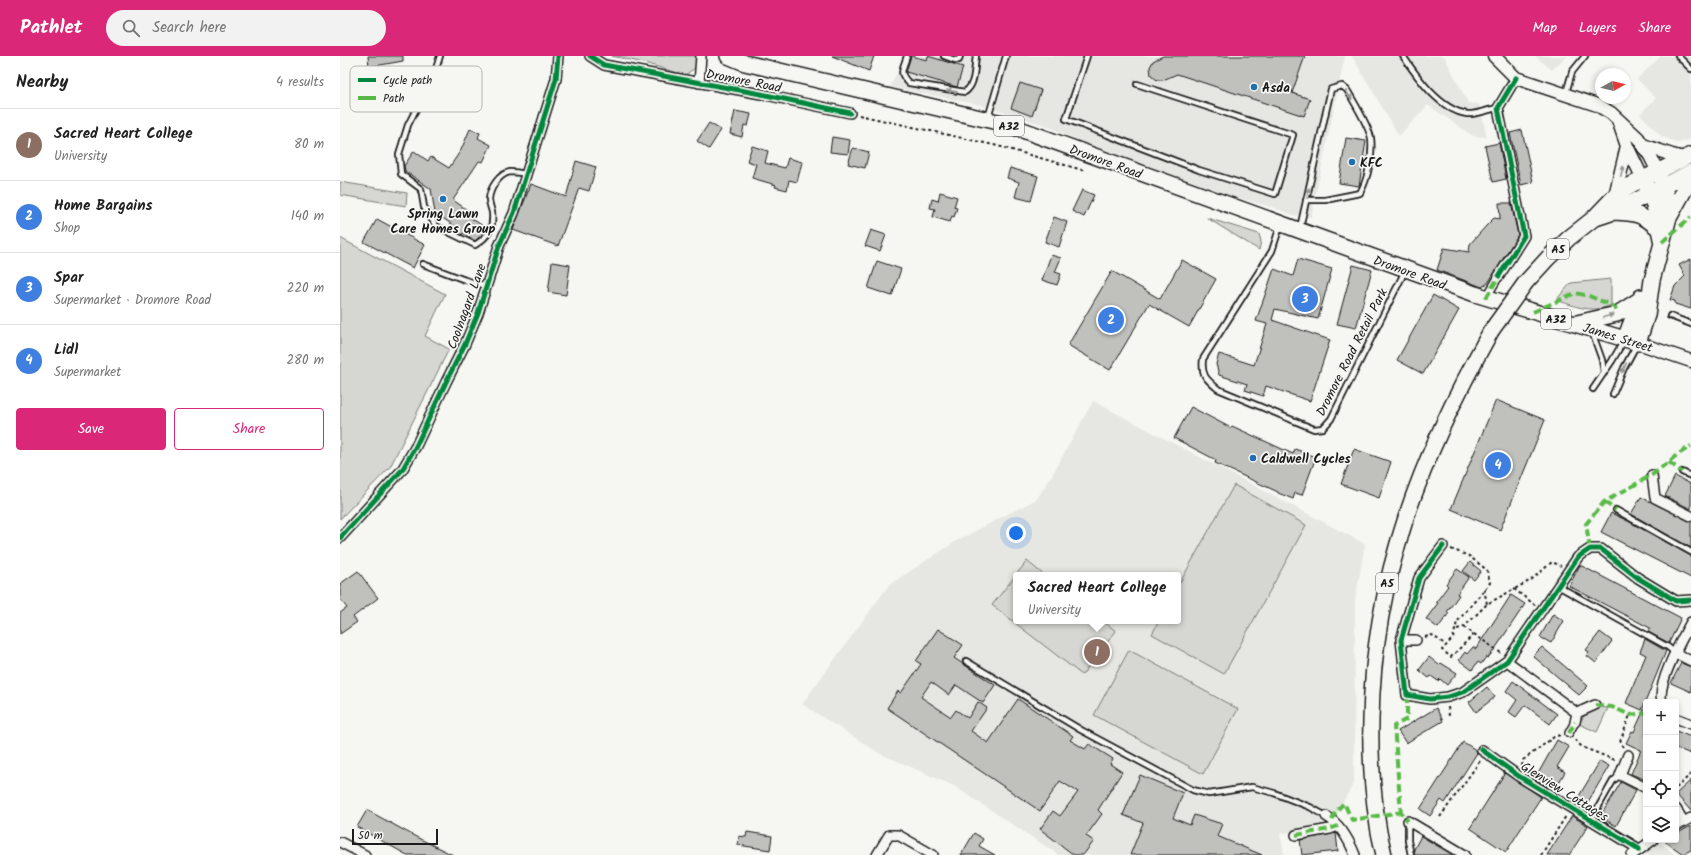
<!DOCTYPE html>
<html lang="en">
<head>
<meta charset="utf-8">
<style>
	:root { --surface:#fff; --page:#f2f2f2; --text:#222; --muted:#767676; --line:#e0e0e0; --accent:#db2777 }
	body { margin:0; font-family:Kalam,sans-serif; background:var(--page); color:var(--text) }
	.controls { position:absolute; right:12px; bottom:12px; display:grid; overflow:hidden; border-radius:4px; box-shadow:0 2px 6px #0003 }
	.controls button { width:36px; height:36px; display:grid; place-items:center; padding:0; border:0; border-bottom:1px solid var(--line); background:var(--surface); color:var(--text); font:20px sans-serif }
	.compass { position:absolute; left:1255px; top:12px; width:36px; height:36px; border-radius:50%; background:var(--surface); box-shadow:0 2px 6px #0003; rotate:82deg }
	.scale { position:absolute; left:12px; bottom:10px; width:86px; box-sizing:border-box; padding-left:4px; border:2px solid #1c1c1c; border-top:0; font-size:11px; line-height:14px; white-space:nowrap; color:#1c1c1c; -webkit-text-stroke:3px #f6f6f2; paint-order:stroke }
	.you { position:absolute; left:676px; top:477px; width:14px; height:14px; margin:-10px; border:3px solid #fff; border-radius:50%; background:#1a73e8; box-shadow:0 0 0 6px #1a73e833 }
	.badge { display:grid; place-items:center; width:26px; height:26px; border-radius:50%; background:var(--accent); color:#fff; font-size:13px; font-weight:700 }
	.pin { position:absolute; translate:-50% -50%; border:2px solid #fff; box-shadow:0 1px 4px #0006 }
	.popup { position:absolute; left:673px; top:516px; width:168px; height:52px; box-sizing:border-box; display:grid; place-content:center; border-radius:4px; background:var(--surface); filter:drop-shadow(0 1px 3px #0005); font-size:13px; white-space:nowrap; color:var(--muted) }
	.popup b { font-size:15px; color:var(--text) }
	.popup::after { content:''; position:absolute; left:50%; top:100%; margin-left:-8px; border:8px solid transparent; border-top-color:var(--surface) }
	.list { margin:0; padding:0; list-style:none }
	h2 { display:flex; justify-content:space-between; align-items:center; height:52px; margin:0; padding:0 16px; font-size:17px }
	h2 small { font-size:13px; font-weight:400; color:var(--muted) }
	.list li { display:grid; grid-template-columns:26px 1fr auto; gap:12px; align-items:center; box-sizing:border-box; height:72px; padding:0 16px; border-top:1px solid var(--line) }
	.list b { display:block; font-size:15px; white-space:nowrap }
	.list p { margin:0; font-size:13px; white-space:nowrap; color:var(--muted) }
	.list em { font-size:13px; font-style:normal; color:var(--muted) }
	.actions { display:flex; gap:8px; padding:12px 16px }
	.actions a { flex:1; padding:9px 0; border:1px solid var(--accent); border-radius:4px; text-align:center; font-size:14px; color:var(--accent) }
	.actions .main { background:var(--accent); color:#fff }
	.icon { flex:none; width:22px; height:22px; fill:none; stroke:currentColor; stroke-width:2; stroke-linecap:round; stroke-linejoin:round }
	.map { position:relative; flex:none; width:1351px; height:799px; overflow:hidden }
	header { display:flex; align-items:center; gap:24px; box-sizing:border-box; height:56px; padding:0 20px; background:var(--accent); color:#fff }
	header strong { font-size:19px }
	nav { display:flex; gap:22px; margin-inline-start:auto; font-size:14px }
	.search { width:280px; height:36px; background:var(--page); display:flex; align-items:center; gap:10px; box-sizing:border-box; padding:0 14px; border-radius:22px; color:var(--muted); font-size:15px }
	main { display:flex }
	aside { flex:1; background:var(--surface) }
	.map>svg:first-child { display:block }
	.built { fill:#e6e6e2; fill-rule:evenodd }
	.green { fill:#d6d6d2; stroke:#797977 }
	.building { fill:#c0c0bd; stroke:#1c1c1c }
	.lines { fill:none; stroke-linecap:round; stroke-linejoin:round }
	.service-casing { stroke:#1c1c1c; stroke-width:8 }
	.pedestrian-casing { stroke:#1c1c1c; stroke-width:10 }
	.minor-casing { stroke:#1c1c1c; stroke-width:12 }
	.tertiary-casing { stroke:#1c1c1c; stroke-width:15 }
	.trunk-casing { stroke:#1c1c1c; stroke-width:18 }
	.path { stroke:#1c1c1c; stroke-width:2; stroke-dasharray:3 3; stroke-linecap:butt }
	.service { stroke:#f6f6f2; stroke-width:4.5 }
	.pedestrian { stroke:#f6f6f2; stroke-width:7 }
	.minor { stroke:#f6f6f2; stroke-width:9 }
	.tertiary { stroke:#f6f6f2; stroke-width:12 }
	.trunk { stroke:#f6f6f2; stroke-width:15 }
	.trunk-bridge-casing { stroke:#1c1c1c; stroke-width:18; stroke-linecap:butt }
	.trunk-bridge { stroke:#f6f6f2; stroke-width:15 }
	.quiet { stroke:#58b947; stroke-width:4; stroke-dasharray:8 4; stroke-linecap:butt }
	.cycleway-casing { stroke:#f6f6f2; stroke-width:8 }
	.cycleway { stroke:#00873e; stroke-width:5 }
	.oneway { fill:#949492 }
	.poi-dot { fill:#1f6fb2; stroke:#f6f6f2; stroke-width:1.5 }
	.labels { text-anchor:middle; stroke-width:3.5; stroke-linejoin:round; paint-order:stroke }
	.shield { fill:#f6f6f2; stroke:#5d5d5c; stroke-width:1 }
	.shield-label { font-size:12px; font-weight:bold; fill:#1c1c1c }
	.street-label { font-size:13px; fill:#1c1c1c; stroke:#f6f6f2 }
	.poi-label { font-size:13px; font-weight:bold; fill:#1c1c1c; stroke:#f6f6f2; text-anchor:start }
	.key { fill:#f6f6f2; stroke:#b5b5b2; stroke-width:1 }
	.key-label { font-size:11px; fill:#1c1c1c }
</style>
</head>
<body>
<header>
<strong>Pathlet</strong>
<div class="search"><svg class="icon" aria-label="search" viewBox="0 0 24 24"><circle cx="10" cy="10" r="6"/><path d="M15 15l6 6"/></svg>Search here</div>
<nav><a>Map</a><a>Layers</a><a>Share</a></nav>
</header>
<main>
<aside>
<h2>Nearby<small>4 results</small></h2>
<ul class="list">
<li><span class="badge" style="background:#8d6e63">1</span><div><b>Sacred Heart College</b><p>University</p></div><em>80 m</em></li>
<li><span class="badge" style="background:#3f7fe0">2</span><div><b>Home Bargains</b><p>Shop</p></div><em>140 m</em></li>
<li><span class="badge" style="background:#3f7fe0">3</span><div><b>Spar</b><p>Supermarket · Dromore Road</p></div><em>220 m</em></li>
<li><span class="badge" style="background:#3f7fe0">4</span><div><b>Lidl</b><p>Supermarket</p></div><em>280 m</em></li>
</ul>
<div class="actions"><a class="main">Save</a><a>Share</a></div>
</aside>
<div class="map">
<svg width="1351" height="799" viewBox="0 0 1351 799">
	<rect width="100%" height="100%" fill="#f6f6f2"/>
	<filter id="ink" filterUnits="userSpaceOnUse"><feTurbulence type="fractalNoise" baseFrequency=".025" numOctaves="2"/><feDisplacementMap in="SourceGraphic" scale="8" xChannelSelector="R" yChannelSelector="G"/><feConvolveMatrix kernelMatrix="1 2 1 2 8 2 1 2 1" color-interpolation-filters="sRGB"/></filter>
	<g filter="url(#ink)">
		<path class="built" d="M565,0H1005L971,161L953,159L935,152L858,131L785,106L705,69L637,48L550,31Z
			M1012,0H1104L1128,47L1139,48L1147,81L1133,80L1088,49L1059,80Z
			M1195,0H1227L1212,14Z
			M1321,0H1351V83L1338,87L1321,80L1300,58L1316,42L1297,23Z
			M753,345L1025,488L1015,545L1014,727L991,767L940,778L944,797L947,799H719L614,730L539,697L462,648L549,529L618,484L697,443L715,414ZM676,519H838V565H676Z
			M1320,786L1335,799H1297Z"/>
		<path class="green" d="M272,0H357L355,12L345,19L304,7Z
			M0,126L67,137L66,150L0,139Z
			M867,162L919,178L921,185L919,194Z
			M0,182L105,238L85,280L109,293L50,411L0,463Z
			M1271,223V249C1252,258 1235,250 1216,244L1231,227Z
			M894,429L966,469L884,618L812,578L819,565H838V530Z
			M687,505L704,519H676V565H763L776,575L742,619L652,549Z
			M789,594L898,653L863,718L754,659Z
			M1257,651L1268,652L1257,676L1239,668L1244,660Z"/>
		<path class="building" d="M28,0H63V5L29,11Z
			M492,0H534L529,15Z
			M571,0L587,4L588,0L623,11L617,31L566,16Z
			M823,0H965L952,37L970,43L964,60L837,18L823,24H817L811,19L810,11L813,5Z
			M680,27L701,34L692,60L671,52Z
			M395,55L411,58L408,70L404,69L402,81L390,78Z
			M369,67L381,74L369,93L357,85Z
			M130,73L140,77L138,82L151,89L143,106L139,105L113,144L133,158L131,162L146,172L141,180L135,185L123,177L122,179L110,173L113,169L95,157L91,133L65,115L64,110L74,95L88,105L91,101L109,112L121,94Z
			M1182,74L1193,126L1181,129L1170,77Z
			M492,81L510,84L508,98L490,96Z
			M1006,82L1026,85L1019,130L999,127Z
			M1159,87L1166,123L1153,126L1145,90Z
			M412,90L428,95L425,107L445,112L448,102L462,106L457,126L449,124L447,134L435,131L436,129L412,122L416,108L407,105Z
			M513,92L529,96L525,112L508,108Z
			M236,105L256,111L249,135L239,132L218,190L173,174L191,128L226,141Z
			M670,112L698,120L691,145L675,141L679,126L667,122Z
			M742,134L754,139L744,161L732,155Z
			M600,136L617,141L614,151L617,152L614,161L612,160L610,166L593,161L595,153L590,152L592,143L598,145Z
			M1159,147H1171L1178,179L1148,227L1142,231L1097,214L1104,192L1129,196L1130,188L1147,169L1154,162L1160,163Z
			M714,161L727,166L719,191L705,186Z
			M37,163L85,189L73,212L24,186Z
			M531,174L546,179L540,195L525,190Z
			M711,199L721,202L715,216L721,218L717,229L702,224Z
			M958,203L992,213L978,263L935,253L932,264L990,284L970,345L926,330L923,340L905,334L907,328L879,319L876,308L879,298L914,309L927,268L916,265L934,213L953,220Z
			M1351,203V253L1335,248V245L1330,244L1335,230L1345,220L1339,209Z
			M842,204L876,223L849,271L809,248L770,314L728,289L772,215L820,243Z
			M537,205L561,213L552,240L528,232Z
			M212,206L230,209L226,239L208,236Z
			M1013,209L1032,214L1016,272L997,268Z
			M1093,239L1119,254L1083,318L1057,304Z
			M1156,344L1205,364L1160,474L1111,453Z
			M851,351L891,372L892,370L953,398L955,393L976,401L962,439L955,437L953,443L938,437V436L875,407L876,404L834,382Z
			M1014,393L1051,406L1039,442L1001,428Z
			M1335,420L1351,428V453L1325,440Z
			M1301,441L1351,466V492L1291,458Z
			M1271,457L1288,465L1351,500V522L1261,476Z
			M1130,506L1141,515L1134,524L1123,515Z
			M1240,509L1341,562L1329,587L1308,576L1310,572L1229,530Z
			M1117,513L1129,521L1117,538L1119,539L1107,556L1109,557L1098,572L1086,563L1098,547L1096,546L1108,530L1106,528Z
			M18,515L38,542L13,561L17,566L0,578V557L7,552L0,543V528Z
			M1171,539L1185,548L1157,590L1148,602L1146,601L1141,608L1138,606L1132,614L1119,604L1125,596L1127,598L1133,591L1136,593Z
			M1213,558L1224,565L1211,587L1200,581Z
			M598,573L623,589L614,602L655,629L643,647L616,629L609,639L591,626L581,641L611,661L616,654L628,662L638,646L647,652L631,675L648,687L678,643L733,680L730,684L745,693L749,688L773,703L770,708L782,716L758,754L762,758L746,780L754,785L743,799H734L700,773L713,755L720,760L738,736L720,725L700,755L547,652L558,635L561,637L581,608L576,605Z
			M1260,576L1272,585L1256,607L1247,600L1249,596L1246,594Z
			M1305,583L1326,595L1302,654L1286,647L1306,599L1300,596Z
			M1202,591L1248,630L1239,639L1193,600Z
			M1089,601L1099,609L1101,607L1117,617L1107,629L1100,623L1098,625L1091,620L1089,622L1079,614Z
			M1341,607L1351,611V636L1331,627Z
			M1173,625L1217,658L1210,668L1185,649L1176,661L1169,656L1177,644L1166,635Z
			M1147,631L1155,641L1136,656L1129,646Z
			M1306,649V724L1291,718L1301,694L1286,687L1292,675L1294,676Z
			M1096,652L1103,665L1066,687L1058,675Z
			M1336,675L1351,681V698L1336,692Z
			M1217,684L1229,691L1217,711L1225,716L1218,728L1210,723L1206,730L1195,723Z
			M1123,686L1136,694L1137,697L1105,747L1101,744L1090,760L1080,753Z
			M1260,705L1269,710L1245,751L1236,745Z
			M1165,717L1201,741L1166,796L1130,772Z
			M800,719L843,737L833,762L850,769L854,759L882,768L877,780L922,799H790L803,767L783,759Z
			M1351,724V755L1336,738Z
			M1281,726L1296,734L1276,770L1260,761Z
			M27,754L78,782L113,799H67L17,771Z
			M1232,760L1248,770L1229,799H1207Z
			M1351,770V794L1343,798L1323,784H1336V778Z
			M407,776L432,780L430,794L398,789L399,780L406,781Z
			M634,777L643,783L639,790L655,799H621Z
			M996,777L998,795L962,799L960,784Z
			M1081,780L1101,792L1113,799H1078L1074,797V793Z"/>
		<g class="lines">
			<defs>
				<path id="service" d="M100,0L95,16L68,69L59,98L61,118L81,133L84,151L96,170L135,189C148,181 154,172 152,156C151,152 149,147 149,143C150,132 159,118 170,116C175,116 181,117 186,118
					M567,0C563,13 558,17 569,27L625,36C636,28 634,12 636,0
					M604,0L615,4H619L620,0
					M747,0L726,63L859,114L935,138L953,79L797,28
					M1063,0C1077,21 1100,54 1127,58C1136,59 1149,53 1158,52
					M1338,0L1351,13
					M1226,37L1232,16L1245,0
					M648,62L666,0
					M940,170L932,195L863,303C861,319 866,323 878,333L974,373L983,372L991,363L1065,215
					M960,172L991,33L1002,30L1007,34C1013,44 1029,72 1031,82C1033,98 1028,123 1020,137L985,144H966
					M83,208L125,224L146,230
					M1330,260L1351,268
					M1252,276L1262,304L1264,317
					M1253,333L1272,305L1283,286
					M1273,338L1284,312L1297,288
					M1342,416L1351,420
					M1276,454L1351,496
					M1218,530L1328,591L1335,597
					M626,605L741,674L853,734L869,738L912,731L934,737L970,751L986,760
					M1251,764L1273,725L1280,719
					M1068,765V785L1071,799"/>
				<path id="pedestrian" d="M1146,242L1159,220
					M1229,677L1235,666"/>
				<path id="minor" d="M250,0L264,9L421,38L510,57
					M359,27L361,0
					M1159,220L1184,180L1158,52L1176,22
					M1312,419L1315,442L1351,460
					M0,482L62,414L76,390L106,326L125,288L138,257L159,190L174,157L216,23L218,0
					M1103,490L1079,522L1061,584L1067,639L1090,643L1108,641L1123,636L1167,605L1238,501L1250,493H1261L1298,522L1336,545L1351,544
					M1061,584H1076
					M1335,597L1351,605
					M1167,605L1237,657
					M1322,646C1316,628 1342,583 1351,566
					M1336,662L1351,668
					M1235,666L1237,657L1255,649
					M1142,694L1180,721L1299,793
					M1288,699L1280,719L1306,732
					M1336,753L1344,766
					M986,760C1000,768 1009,784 1015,799
					M1068,765L1125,799
					M1336,770L1351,762
					M956,779L990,773L998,770
					M0,786L25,799
					M537,799L549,779H558L593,799
					M1292,799L1313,784"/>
				<path id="tertiary" d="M1154,0L1176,22L1257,49L1271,57L1298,82L1310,100L1318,116
					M1278,64L1287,90L1303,123
					M1303,89L1332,99L1344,102
					M1275,140L1287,90
					M1298,287L1351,305"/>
				<path id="trunk" d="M388,0L405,7L666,68L1135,238L1298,287L1307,259L1312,224L1328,165V144L1318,116
					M1306,129L1314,149L1321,183
					M1274,156C1297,157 1302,158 1319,173
					M1256,162L1274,156L1351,116
					M1329,162L1351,122
					M1186,226L1208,202L1229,182L1253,163L1275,140L1289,130L1351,99
					M1237,267L1277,258L1299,244
					M1285,283L1301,241
					M1044,799C1033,755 1030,709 1031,664C1033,520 1082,399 1151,275"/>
			</defs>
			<use href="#service" class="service-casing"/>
			<use href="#pedestrian" class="pedestrian-casing"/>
			<use href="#minor" class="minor-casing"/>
			<use href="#tertiary" class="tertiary-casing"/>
			<use href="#trunk" class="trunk-casing"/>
			<path class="path" d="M519,59L658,90L746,115
				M1111,493L1129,500L1147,514L1150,527L1117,566L1113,582L1102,594L1111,601L1134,578
				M1144,533L1147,548
				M1174,533L1195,549
				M1124,571L1161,597
				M1117,573L1124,571L1147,548L1191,524L1212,506L1221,510
				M1085,581L1092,579L1106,589
				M1108,651L1109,660
				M1235,684L1242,691L1275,704
				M1283,691L1280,686L1290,659
				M1182,710L1183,704L1214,681L1220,679
				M1336,732L1351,718
				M1100,761L1140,705
				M1201,799L1226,760"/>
			<use href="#service" class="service"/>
			<use href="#pedestrian" class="pedestrian"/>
			<use href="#minor" class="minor"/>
			<use href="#tertiary" class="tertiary"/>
			<use href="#trunk" class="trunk"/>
			<defs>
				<path id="trunk-bridge" d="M1151,275L1186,226"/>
			</defs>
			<use href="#trunk-bridge" class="trunk-bridge-casing"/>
			<use href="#trunk-bridge" class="trunk-bridge"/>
			<path class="quiet" d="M1322,186L1351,161
				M1146,242L1159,220
				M1193,256L1235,237L1249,240L1269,248L1275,252L1277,258
				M1329,406L1342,416
				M1264,446L1276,454
				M1250,493L1246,468L1264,446L1312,419L1337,399L1351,390
				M1067,639V663L1054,670L1061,756L1068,765
				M1255,649L1272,651L1290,659L1306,657
				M1229,677L1235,666
				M992,764L996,755L1004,747L1012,764L1061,756
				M956,779L990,773L998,770"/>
			<defs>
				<path id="cycleway" d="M250,0L264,9L421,38L510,57
					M1159,220L1184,180L1158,52L1176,22
					M0,482L62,414L76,390L106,326L125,288L138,257L159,190L174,157L216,23L218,0
					M1103,490L1079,522L1061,584L1067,639L1090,643L1108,641L1123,636L1167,605L1238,501L1250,493H1261L1298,522L1336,545L1351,544
					M1142,694L1180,721L1299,793"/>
			</defs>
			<use href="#cycleway" class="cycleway-casing"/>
			<use href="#cycleway" class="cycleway"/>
		</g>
		<defs><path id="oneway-solid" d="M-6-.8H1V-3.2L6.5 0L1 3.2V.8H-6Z"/></defs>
		<g class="oneway">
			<use href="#oneway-solid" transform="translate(612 35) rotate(-170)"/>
			<use href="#oneway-solid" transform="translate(1009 39) rotate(58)"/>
			<use href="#oneway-solid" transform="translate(1282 115) rotate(-76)"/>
			<use href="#oneway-solid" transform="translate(968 137) rotate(-78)"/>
			<use href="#oneway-solid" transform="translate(1268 260) rotate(-17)"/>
			<use href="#oneway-solid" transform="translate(1284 312) rotate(116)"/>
		</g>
	</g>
	<g class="poi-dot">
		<circle cx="914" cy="31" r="4"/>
		<circle cx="1012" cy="106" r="4"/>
		<circle cx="103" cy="143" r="4"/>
		<circle cx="913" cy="402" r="4"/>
	</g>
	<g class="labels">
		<g class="shield">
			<rect x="654" y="60" width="30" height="20" rx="3"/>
			<rect x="1207" y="183" width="22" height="20" rx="3"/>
			<rect x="1201" y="253" width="30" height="20" rx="3"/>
			<rect x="1036" y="517" width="22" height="20" rx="3"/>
		</g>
		<g class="shield-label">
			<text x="669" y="74">A32</text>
			<text x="1218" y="197">A5</text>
			<text x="1216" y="267">A32</text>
			<text x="1047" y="531">A5</text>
		</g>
		<g class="street-label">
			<text transform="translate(404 24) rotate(11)" y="5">Dromore Road</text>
			<text transform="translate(766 105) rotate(20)" y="5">Dromore Road</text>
			<text transform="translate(1070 216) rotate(20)" y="5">Dromore Road</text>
			<text transform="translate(126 250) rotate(-70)" y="5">Coolnagard Lane</text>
			<text transform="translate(1278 281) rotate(17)" y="5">James Street</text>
			<text transform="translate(1011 296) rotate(-63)" y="5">Dromore Road Retail Park</text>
			<text transform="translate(1225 735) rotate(32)" y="5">Glenview Cottages</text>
		</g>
		<g class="poi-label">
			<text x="922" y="36">Asda</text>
			<text x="1020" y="111">KFC</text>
			<text x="103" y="162" text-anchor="middle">Spring Lawn<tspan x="103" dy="15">Care Homes Group</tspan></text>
			<text x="921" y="407">Caldwell Cycles</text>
		</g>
	</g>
	<rect x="10" y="10" width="132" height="46" rx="6" class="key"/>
	<rect x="18" y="22" width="18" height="4" fill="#00873e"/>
	<rect x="18" y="40" width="18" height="4" fill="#58b947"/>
	<g class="key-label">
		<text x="43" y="28">Cycle path</text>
		<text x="43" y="46">Path</text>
	</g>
</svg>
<div class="controls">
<button>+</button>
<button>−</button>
<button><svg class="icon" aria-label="locate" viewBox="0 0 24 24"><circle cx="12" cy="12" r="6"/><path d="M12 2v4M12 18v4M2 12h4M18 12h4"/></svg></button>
<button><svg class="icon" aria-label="layers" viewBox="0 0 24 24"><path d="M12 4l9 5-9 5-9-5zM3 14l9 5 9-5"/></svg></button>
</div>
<svg class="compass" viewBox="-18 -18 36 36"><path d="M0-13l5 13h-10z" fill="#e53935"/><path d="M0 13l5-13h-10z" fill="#767676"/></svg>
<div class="scale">50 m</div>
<div class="you"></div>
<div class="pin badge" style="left:757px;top:596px;background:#8d6e63">1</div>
<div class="popup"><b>Sacred Heart College</b>University</div>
<div class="pin badge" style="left:771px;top:264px;background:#3f7fe0">2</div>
<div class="pin badge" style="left:965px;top:243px;background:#3f7fe0">3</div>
<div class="pin badge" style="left:1158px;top:409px;background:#3f7fe0">4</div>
</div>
</main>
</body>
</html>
